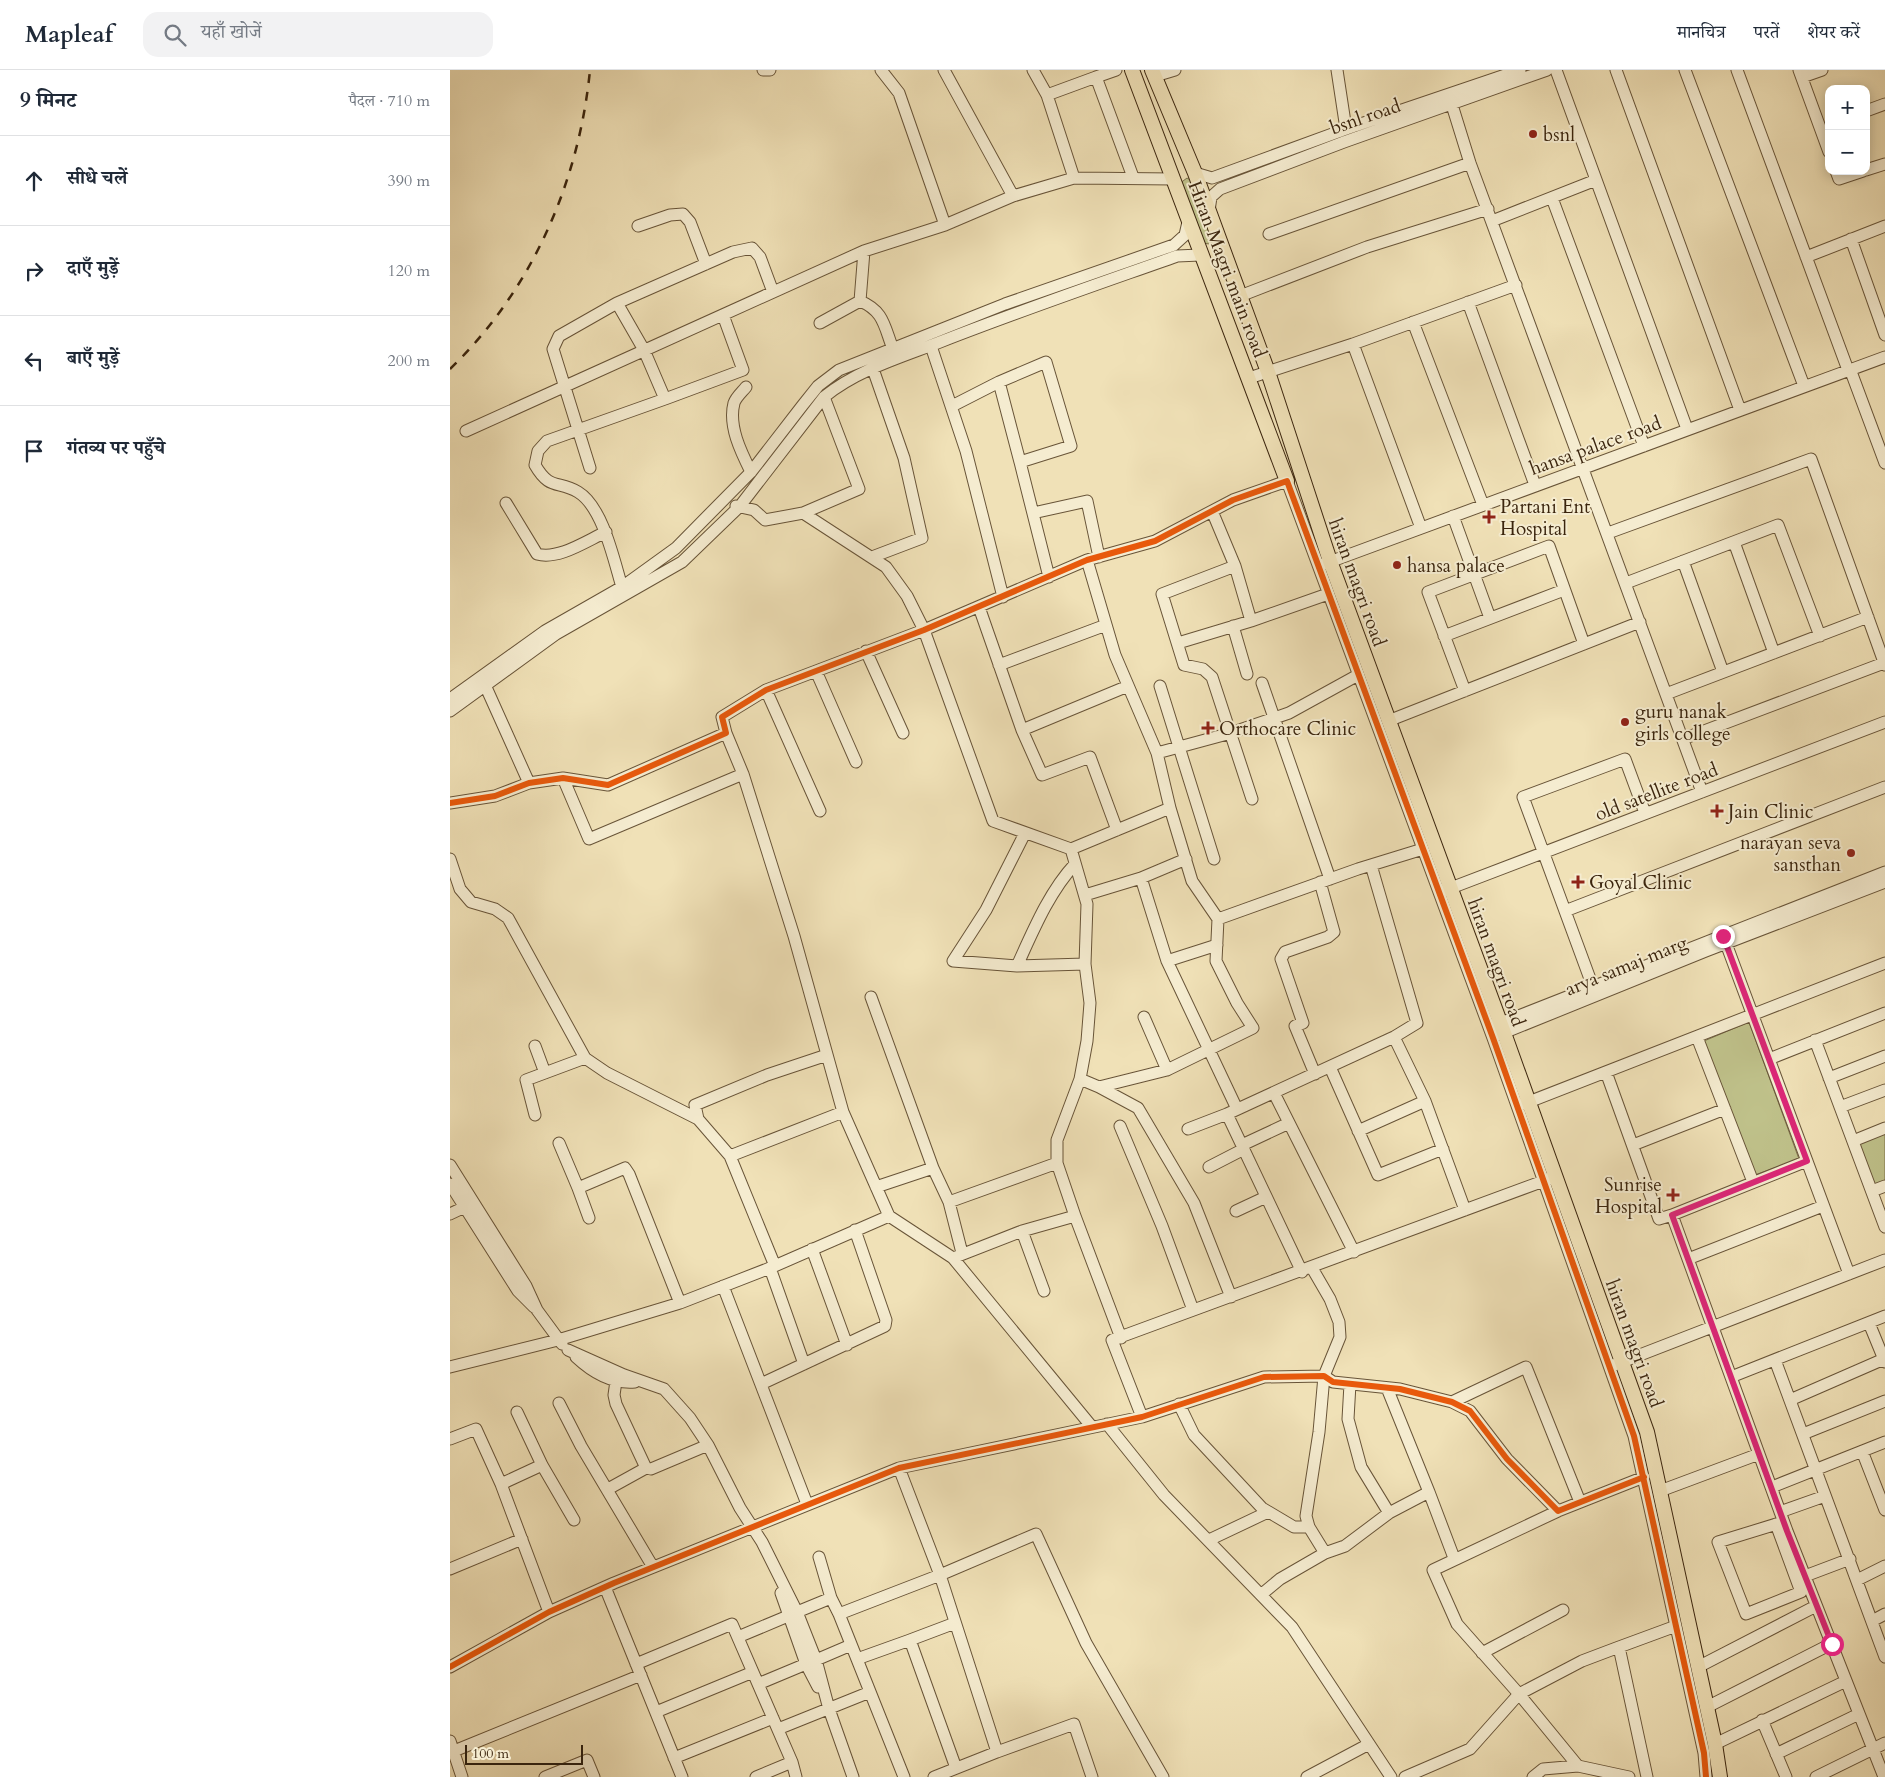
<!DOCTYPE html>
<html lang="hi">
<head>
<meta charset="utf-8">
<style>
	:root { --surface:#fff; --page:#f2f2f3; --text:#1f2937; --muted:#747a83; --line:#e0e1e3 }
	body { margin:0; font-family:Cardo,"Noto Serif Devanagari",serif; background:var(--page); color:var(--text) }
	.controls { position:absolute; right:15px; top:15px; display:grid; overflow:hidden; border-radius:10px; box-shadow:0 2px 12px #0003 }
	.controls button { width:45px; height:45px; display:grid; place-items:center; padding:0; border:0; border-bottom:1px solid var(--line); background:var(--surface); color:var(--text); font:25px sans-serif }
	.scale { position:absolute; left:15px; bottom:12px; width:118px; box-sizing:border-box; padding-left:5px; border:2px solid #3b250e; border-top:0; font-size:14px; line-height:18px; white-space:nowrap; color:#3b250e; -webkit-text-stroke:4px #f5ecd0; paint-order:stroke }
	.stop { position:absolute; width:15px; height:15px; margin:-11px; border:4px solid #db2777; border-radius:50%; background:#fff }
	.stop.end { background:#db2777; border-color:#fff; box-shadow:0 1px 5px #0008 }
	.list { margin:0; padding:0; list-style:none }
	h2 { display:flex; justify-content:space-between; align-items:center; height:65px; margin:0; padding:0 20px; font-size:21px }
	h2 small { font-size:16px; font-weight:400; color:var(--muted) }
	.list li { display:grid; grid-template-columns:32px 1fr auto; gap:15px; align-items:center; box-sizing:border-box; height:90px; padding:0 20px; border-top:1px solid var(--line) }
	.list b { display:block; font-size:19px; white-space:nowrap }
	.list em { font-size:16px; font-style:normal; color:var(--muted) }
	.icon { flex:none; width:28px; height:28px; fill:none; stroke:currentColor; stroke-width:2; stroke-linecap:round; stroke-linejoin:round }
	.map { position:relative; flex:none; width:1435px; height:1707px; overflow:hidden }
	header { display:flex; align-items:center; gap:30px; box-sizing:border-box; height:70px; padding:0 25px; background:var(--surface); border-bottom:1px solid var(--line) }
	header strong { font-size:24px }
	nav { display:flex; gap:28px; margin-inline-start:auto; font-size:18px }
	.search { width:350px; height:45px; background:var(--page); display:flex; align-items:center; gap:12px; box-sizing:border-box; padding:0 18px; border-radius:15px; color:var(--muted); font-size:19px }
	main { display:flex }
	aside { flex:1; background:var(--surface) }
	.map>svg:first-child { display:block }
	.green { fill:#bfc18a; stroke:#7d734c }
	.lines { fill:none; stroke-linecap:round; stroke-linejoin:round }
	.minor-casing { stroke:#685438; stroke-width:13 }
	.major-casing { stroke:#3b250e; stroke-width:16 }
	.minor { stroke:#f5ecd0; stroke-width:11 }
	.major { stroke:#f0e1b7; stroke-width:14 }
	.rail { stroke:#3b250e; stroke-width:2.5; stroke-dasharray:9 9; stroke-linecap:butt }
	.cycleway-casing { stroke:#f5ecd0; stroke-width:9 }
	.cycleway { stroke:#e8590c; stroke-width:6 }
	.route { stroke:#db2777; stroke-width:6 }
	.poi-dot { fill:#8f2418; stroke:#f5ecd0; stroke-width:2 }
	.labels { text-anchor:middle; stroke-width:4; stroke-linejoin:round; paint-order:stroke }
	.street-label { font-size:19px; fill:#3b250e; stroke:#f5ecd0 }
	.poi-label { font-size:19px; fill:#3b250e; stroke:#f5ecd0; text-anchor:start }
</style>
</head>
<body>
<header>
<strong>Mapleaf</strong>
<div class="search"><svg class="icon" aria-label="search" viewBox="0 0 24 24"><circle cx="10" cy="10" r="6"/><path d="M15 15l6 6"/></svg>यहाँ खोजें</div>
<nav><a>मानचित्र</a><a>परतें</a><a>शेयर करें</a></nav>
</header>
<main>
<aside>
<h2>9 मिनट<small>पैदल · 710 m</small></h2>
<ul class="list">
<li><svg class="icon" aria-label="ahead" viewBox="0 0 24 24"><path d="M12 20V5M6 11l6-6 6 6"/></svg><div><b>सीधे चलें</b></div><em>390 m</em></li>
<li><svg class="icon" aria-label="right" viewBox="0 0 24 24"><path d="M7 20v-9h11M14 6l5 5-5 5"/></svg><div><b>दाएँ मुड़ें</b></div><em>120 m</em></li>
<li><svg class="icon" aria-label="left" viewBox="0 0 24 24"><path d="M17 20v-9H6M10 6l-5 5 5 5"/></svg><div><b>बाएँ मुड़ें</b></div><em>200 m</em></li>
<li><svg class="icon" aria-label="arrive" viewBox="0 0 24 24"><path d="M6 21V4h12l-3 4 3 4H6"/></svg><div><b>गंतव्य पर पहुँचे</b></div></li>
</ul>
</aside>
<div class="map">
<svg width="1435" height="1707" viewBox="0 0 1435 1707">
	<rect width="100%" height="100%" fill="#f0e1b7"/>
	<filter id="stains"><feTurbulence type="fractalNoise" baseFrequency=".004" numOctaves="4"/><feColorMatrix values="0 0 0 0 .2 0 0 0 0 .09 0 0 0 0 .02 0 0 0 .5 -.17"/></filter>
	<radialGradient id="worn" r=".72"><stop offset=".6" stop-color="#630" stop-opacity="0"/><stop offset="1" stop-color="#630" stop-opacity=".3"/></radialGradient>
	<path class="green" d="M737,108L742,111L750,144L763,161V171L760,174L751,173L742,137L729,114Z
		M1299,952L1349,1089L1305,1105L1254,971Z
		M1435,1063V1112L1423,1116L1409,1074Z"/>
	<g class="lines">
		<defs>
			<path id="minor" d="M313,0H320
				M431,0L449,23L495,155L563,126L624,108L724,109
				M494,0L563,126
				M583,0L597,25L624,108
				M887,0L896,59
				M1106,0L1237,359
				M1166,0L1290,340
				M1235,0L1354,316
				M1287,0L1398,300
				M1349,0L1379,82
				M705,6L725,0
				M646,7L666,0
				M1352,7L1372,0
				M597,25L646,7L683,107
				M1002,35L1020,93L1252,722
				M1416,41L1435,34
				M1416,100L1435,94
				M1386,101L1389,109L1413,101
				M745,103L762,108L896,59L1070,0
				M1102,128L1194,376
				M759,141L761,127L770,119L894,72L1097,0
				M1042,151L1146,110
				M188,156L220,145L233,144L240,152L256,194
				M819,164L1020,93
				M1401,169L1435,265
				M1356,187L1435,156
				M790,226L917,177L1038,139
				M410,231C434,241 434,256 443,279
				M1018,232L1085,415
				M167,233L194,280L215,329L293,300L273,245
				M963,252L1033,435
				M370,253L410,231L414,181
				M903,274L971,458
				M481,276L516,381L553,527
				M1400,299L1435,393
				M799,308L903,274L1066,215
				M549,312L570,392
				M296,317C292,322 286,327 284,333C278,356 291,382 301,402
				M502,336L549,312L596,292L621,376L570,392L599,507
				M16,361L414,181L495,155
				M140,398L103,279L109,266L167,233L283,182L302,178L310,187L323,222
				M56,433L87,484C109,490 136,471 156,462
				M286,436L304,440L315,450L353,443L436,497L457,526L474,560L543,751L621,779
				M762,441L785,496L801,551
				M353,443L409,419L374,327
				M583,443L637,431L649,487
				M1003,446L1040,548
				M1158,463L1361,389L1435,595
				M1284,472L1324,583
				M422,487L472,468L454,388L423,299
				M637,490L665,585L707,683
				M1233,491L1273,602
				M874,494L1435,287
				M785,496L712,524L734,595L753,599L762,607L802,729
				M1176,513L1328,455L1370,566
				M172,517C164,491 153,437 128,422C108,410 100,421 85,395L88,381L97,371L215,329
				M529,537L572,660L678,616
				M783,556L797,604
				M994,566L1114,520
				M728,573L801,551L878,524
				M416,581L453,663
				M549,595L656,555
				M366,601L406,692
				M812,613L880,809
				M35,615L79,713
				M710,616L764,789
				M316,620L370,741
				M1015,621L978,522L1099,476L1134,574
				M1216,624L1418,547
				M0,629L95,561L172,517L226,478L301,402L352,336L368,316L389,300L555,234L724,175L735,165L738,152
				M0,641L106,564L232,492L290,436L374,327C407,300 451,287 490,272C569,241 648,214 727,186L750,185
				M938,651L1190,552
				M572,660L592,705L640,687L667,760
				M276,663L293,704L344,866L393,1042L439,1146L503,1188L572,1161L625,1146L671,1268
				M1233,669L1434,593
				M113,708L139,769L293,704
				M0,733L45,726L79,713L113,708L158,715L276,663L272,647L316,620L474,560L637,490L705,471L783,430L837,411L1043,968L1184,1366L1254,1683L1256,1707
				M720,738L742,811L768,849
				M575,763L536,840L503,891L567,896L635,894
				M0,789L10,819L21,832L45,839L58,848L135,988L157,1003L248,1049L280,1086L325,1196
				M691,808L717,891L787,1039
				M993,821L1435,652
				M635,825L691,808L736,789
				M1115,841L1435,717
				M1274,868L1399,1204
				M717,891L767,875
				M567,896C583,861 599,822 625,794
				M1143,917L1073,727L1175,689L1195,743
				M421,927L483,1098L499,1132L512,1183
				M694,947L717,1000
				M1043,956L1435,802
				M1046,966L1256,881L1435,812
				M944,967L975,1031L1015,1140
				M1247,967L1303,1112
				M1365,970L1435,1157
				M85,976L95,1003
				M1319,989L1435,943
				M880,997L928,1105L993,1079
				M1156,1002L1209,1149L1222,1145
				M865,1004L845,956L853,953L831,889L835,882L878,867L884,862L870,812
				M1379,1008L1435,986
				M649,1017L717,1000L803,958L787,933L766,891L768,849L908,799L973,779
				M824,1023L904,1182
				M1071,1035L1435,893
				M1390,1037L1435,1020
				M85,1045L76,1010L135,988
				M248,1049L245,1035L317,1005L377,985
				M670,1056L712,1156L743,1240
				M738,1059L777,1044
				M908,1061L975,1031
				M1403,1071L1435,1058
				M109,1073L128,1118
				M792,1075L839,1053
				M1183,1075L1275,1039
				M280,1086L393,1042
				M1357,1091L1222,1145L1337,1461L1434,1707
				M0,1095L76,1216L87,1240L112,1274
				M759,1097L794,1079
				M0,1114L68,1221L84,1237
				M426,1117L483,1098
				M1422,1121L1435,1116
				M499,1132L607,1093
				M786,1141L816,1127
				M0,1144L19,1135
				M625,1146L607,1093V1070L630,1009
				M139,1148L128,1118L175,1098L179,1104L230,1233
				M572,1161L594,1221
				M362,1179L397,1275
				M503,1188L642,1357
				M1238,1189L1373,1136
				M320,1198L354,1294
				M862,1198L880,1229L889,1252L890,1267L874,1306L869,1362L856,1446L859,1457L875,1483L895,1476L939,1443L979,1422L937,1318
				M852,1202L777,1044L944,967L967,953L921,795
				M273,1216L357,1434
				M781,1227L744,1133L688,1038L649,1017L630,1009L637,971L640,933L635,894L637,834L621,779L720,738L707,683L781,663L839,643L908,605
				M1419,1253L1435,1292
				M118,1280L174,1305L214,1319L240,1348L258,1375L290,1438L312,1472L347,1542L366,1590L379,1639L403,1707
				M126,1287C142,1302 163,1314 185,1312
				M1325,1290L1435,1587
				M1164,1295L1435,1190
				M0,1297L108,1270L230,1233L320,1198L439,1146
				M1281,1307L1435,1246
				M166,1311L164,1325L166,1334L196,1398
				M311,1314L435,1256L436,1250L405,1160
				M900,1314L898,1349L911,1397L939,1443
				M1340,1330L1434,1289
				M1002,1332L1076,1297L1130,1432
				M109,1333L131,1376L203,1497
				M729,1334L744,1365L812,1438L844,1457H859
				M67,1342L92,1395L124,1450
				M692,1347L662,1270L1099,1109
				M657,1354L714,1425L842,1557L941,1707
				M1353,1364L1435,1331
				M0,1369L26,1359L51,1414L99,1542
				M1412,1381L1435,1440
				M449,1398L490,1505L586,1464L636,1573L713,1707
				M51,1414L92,1395
				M1322,1417L1435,1372
				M158,1419L196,1398L201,1399L258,1375
				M1210,1421L1309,1384
				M979,1422L1004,1488
				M1108,1441L983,1500L1007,1554L1069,1624L1132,1591L1169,1577
				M1330,1442L1375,1426
				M1326,1454L1351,1522L1296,1544L1268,1472L1333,1452
				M759,1470L818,1442
				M369,1487L381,1528
				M0,1499L72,1469
				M1355,1506L1400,1489
				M1407,1510L1435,1496
				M155,1517L232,1707
				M331,1523L356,1594L368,1617
				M812,1524L830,1509L875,1483
				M347,1542L381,1528L389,1544L490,1505L547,1682L624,1654L642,1707
				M389,1544L454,1707
				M1422,1551L1435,1544
				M288,1567L338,1546
				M460,1570L505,1553
				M1032,1583L1113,1540
				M407,1589L460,1570L506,1698
				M366,1590L401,1575
				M186,1594L282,1554L342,1692L346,1707
				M0,1597L99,1542L164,1513L449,1398L692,1347L814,1307L874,1306L883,1312L950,1319L1002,1332L1020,1341L1057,1389L1108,1441L1194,1407
				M1248,1597L1366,1536
				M308,1614L356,1594
				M1257,1637L1381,1574
				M206,1642L303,1602
				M1312,1650L1336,1707
				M328,1659L420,1622
				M0,1671L12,1707
				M1265,1674L1396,1611
				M4,1681L191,1605
				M1326,1684L1409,1644
				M224,1688L323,1648
				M95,1707L137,1690L144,1707
				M306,1707L342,1692
				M484,1707L547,1682
				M857,1707L919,1674
				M955,1707L1020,1679L1069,1624L1128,1696L1179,1707
				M1083,1707L1093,1699L1128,1696
				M1197,1707L1169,1577L1226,1556
				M1366,1707L1435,1673"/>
			<path id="major" d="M682,0L837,411
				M702,0L745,103L818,302L880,491L1054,963L1197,1362L1265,1674L1270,1707"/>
		</defs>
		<use href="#minor" class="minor-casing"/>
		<use href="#major" class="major-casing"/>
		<use href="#minor" class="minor"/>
		<use href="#major" class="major"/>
		<path class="rail" d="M0,299C82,220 129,112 140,0"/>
		<defs>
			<path id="cycleway" d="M0,733L45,726L79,713L113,708L158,715L276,663L272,647L316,620L474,560L637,490L705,471L783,430L837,411L1043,968L1184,1366L1254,1683L1256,1707
				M0,1597L99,1542L164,1513L449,1398L692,1347L814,1307L874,1306L883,1312L950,1319L1002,1332L1020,1341L1057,1389L1108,1441L1194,1407"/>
		</defs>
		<use href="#cycleway" class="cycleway-casing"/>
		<use href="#cycleway" class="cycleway"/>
	</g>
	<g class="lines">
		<path class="route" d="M1273,866L1357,1091L1222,1145L1337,1461L1382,1574"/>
	</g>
	<g class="poi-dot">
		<circle cx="1083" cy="64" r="5"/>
		<path d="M1036.5 439.5h5v5h5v5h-5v5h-5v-5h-5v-5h5z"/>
		<circle cx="947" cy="495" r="5"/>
		<circle cx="1175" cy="652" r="5"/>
		<path d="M755.5 650.5h5v5h5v5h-5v5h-5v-5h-5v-5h5z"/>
		<path d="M1264.5 733.5h5v5h5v5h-5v5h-5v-5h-5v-5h5z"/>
		<circle cx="1401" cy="783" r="5"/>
		<path d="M1125.5 804.5h5v5h5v5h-5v5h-5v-5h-5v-5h5z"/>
		<path d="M1220.5 1117.5h5v5h5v5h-5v5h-5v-5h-5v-5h5z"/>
	</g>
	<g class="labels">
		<g class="street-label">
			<text transform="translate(915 46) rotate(-19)" y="7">bsnl road</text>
			<text transform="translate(778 199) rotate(69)" y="7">Hiran Magri main road</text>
			<text transform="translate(1145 375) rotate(-20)" y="7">hansa palace road</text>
			<text transform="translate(908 512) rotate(70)" y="7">hiran magri road</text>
			<text transform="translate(1206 721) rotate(-21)" y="7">old satellite road</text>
			<text transform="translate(1047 892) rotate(70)" y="7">hiran magri road</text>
			<text transform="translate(1176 895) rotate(-22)" y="7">arya samaj marg</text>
			<text transform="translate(1185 1273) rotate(70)" y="7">hiran magri road</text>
		</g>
		<g class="poi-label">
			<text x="1093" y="71">bsnl</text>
			<text x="1050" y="443">Partani Ent<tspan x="1050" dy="22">Hospital</tspan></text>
			<text x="957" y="502">hansa palace</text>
			<text x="1185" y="648">guru nanak<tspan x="1185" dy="22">girls college</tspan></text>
			<text x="769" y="665">Orthocare Clinic</text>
			<text x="1278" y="748">Jain Clinic</text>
			<text x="1391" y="779" text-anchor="end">narayan seva<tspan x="1391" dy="22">sansthan</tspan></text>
			<text x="1139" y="819">Goyal Clinic</text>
			<text x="1212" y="1121" text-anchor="end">Sunrise<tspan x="1212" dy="22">Hospital</tspan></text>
		</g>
	</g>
	<rect width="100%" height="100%" filter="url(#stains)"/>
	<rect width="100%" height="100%" fill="url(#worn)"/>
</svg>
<div class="controls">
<button>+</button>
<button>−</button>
</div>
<div class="scale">100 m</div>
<div class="stop" style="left:1382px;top:1574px"></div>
<div class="stop end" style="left:1273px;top:866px"></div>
</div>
</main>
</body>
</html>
